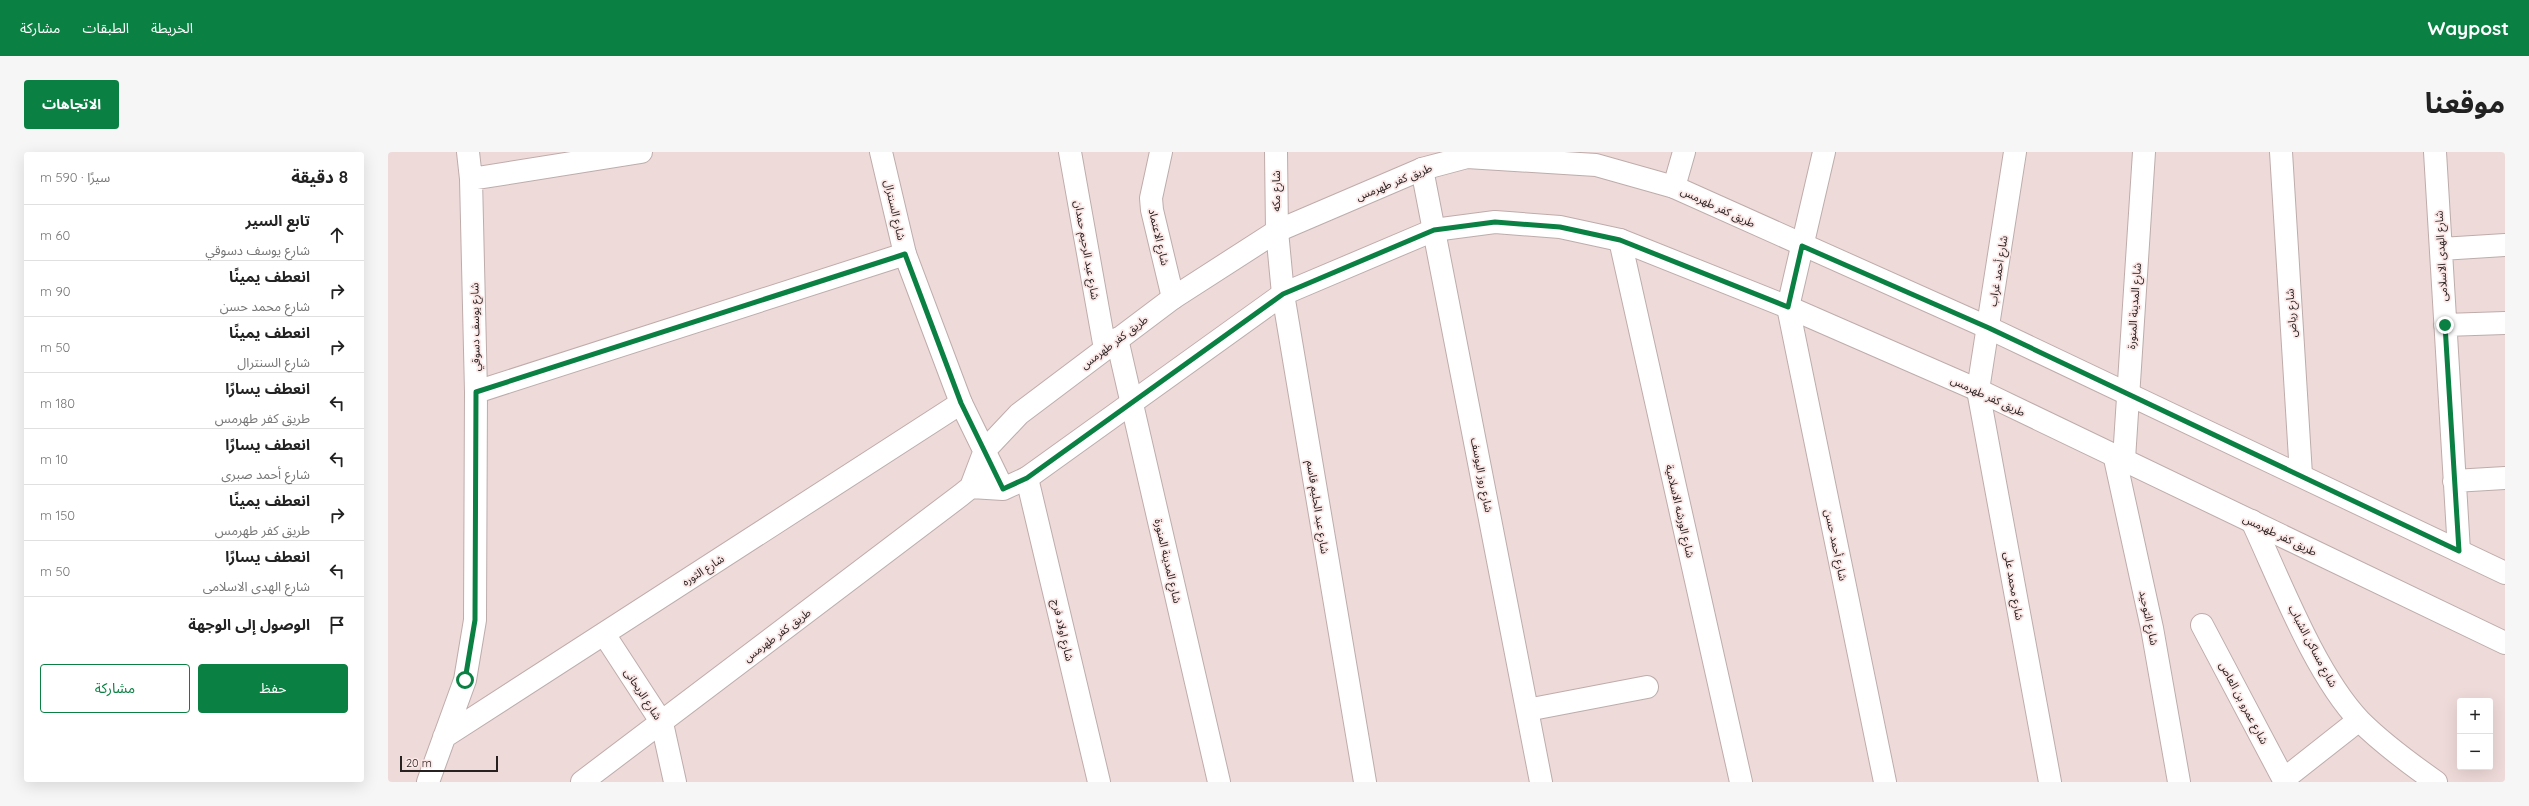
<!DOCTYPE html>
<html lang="ar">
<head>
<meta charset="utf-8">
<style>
	:root { --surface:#fff; --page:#f6f6f6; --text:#222; --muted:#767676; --line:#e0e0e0; --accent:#0b8043 }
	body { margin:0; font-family:Quicksand,"Noto Sans Arabic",sans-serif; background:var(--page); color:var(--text); direction:rtl }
	.controls { position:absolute; right:12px; bottom:12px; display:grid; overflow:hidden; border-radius:4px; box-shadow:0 4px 16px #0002 }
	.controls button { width:36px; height:36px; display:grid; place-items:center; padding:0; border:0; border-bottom:1px solid var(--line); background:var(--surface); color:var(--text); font:20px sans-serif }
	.scale { position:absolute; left:12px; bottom:10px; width:98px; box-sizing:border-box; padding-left:4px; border:2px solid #282121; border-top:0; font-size:11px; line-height:14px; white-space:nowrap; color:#282121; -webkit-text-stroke:3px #fbe7e6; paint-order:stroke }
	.stop { position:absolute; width:12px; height:12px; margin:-9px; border:3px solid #0b8043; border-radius:50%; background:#fff }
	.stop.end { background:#0b8043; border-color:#fff; box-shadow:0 1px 4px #0008 }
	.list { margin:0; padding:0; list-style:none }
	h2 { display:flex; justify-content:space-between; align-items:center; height:52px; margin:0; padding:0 16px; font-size:17px }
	h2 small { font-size:13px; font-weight:400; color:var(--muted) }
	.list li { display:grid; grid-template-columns:26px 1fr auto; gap:12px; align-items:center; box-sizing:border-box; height:56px; padding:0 16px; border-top:1px solid var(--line) }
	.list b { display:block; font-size:15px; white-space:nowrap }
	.list p { margin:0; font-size:13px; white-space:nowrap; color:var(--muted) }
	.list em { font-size:13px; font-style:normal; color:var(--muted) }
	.actions { display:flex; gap:8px; padding:12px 16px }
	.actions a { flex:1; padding:9px 0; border:1px solid var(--accent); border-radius:4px; text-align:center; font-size:14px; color:var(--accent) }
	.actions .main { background:var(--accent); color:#fff }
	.icon { flex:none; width:22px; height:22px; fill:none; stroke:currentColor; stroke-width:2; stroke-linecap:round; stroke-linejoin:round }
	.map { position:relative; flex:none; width:2117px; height:630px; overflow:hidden; direction:ltr; border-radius:4px }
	header { display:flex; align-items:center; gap:24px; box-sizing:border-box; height:56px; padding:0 20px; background:var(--accent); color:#fff }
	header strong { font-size:19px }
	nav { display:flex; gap:22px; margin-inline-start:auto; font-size:14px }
	.intro { display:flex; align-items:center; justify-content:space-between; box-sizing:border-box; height:96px; padding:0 24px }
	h1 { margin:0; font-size:28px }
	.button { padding:10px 18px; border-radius:4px; background:var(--accent); color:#fff; font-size:14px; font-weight:700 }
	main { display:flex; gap:24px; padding:0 24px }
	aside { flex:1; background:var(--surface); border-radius:4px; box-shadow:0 4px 16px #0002 }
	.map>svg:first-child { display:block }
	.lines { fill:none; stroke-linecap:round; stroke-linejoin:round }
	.minor-casing { stroke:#beacab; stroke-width:24 }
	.tertiary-casing { stroke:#beacab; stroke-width:24 }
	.minor { stroke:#fff; stroke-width:22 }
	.tertiary { stroke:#fff; stroke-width:22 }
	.route { stroke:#0b8043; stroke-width:5 }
	.labels { text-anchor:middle; stroke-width:3.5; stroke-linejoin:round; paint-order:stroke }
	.street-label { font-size:11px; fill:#282121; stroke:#fbe7e6 }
</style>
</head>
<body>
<header>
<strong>Waypost</strong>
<nav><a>الخريطة</a><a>الطبقات</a><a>مشاركة</a></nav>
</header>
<div class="intro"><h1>موقعنا</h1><a class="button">الاتجاهات</a></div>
<main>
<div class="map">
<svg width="2117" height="630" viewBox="0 0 2117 630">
	<rect width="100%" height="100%" fill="#eedad9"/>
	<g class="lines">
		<defs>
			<path id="minor" d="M682,0L717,197
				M773,0L763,46L764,58L785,146
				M888,0L889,79L895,142L977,630
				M1436,0L1400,155L1497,630
				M1627,0L1590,238L1662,630
				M1893,0L1913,323
				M2047,0L2071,399
				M1034,17L1153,630
				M83,27L253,0
				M1286,35L1296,0
				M1232,88L1353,630
				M2053,97L2117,93
				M2057,173L2117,171
				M729,187L831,630
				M88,240L517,102
				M1726,302L1764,476L1791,630
				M1736,307L1756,0
				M639,326L711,630
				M2066,329L2117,326
				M1864,369C1892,429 1927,522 1972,569C1995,592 2021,611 2048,630
				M1814,473L1897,630
				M216,482L274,571L287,630
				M1139,558L1259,535
				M56,585L573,251
				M1896,627L1971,568
				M40,630L77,528L87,468L88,240L83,27L80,0"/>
			<path id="tertiary" d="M493,0L517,102L573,251L615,337
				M583,335L615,337L639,326L895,142L1046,78L1107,70L1172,75L1232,88L1400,155L1590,238L2117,491
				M194,630L573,343L583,335L597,298L631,262L785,146L889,79L1034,17L1079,5L1208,13L1286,35L1601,176L2117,421"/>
		</defs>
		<use href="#minor" class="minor-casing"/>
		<use href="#tertiary" class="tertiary-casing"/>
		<use href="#minor" class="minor"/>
		<use href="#tertiary" class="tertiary"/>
	</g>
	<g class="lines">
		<path class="route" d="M77,528L87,468L88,240L517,102L573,251L615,337L639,326L895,142L1046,78L1107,70L1172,75L1232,88L1400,155L1414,94L1601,176L2071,399L2057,173"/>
	</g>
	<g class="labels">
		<g class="street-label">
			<text transform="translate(1006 30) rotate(-22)" y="4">طريق كفر طهرمس</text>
			<text transform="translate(888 39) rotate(-90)" y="4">شارع مكه</text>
			<text transform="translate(1330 55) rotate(25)" y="4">طريق كفر طهرمس</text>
			<text transform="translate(507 58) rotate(77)" y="4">شارع السنترال</text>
			<text transform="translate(771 85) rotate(77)" y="4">شارع الاعتماد</text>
			<text transform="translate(699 98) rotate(80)" y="4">شارع عبد الرحيم حمدان</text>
			<text transform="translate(2053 104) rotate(-93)" y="4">شارع الهدى الاسلامى</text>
			<text transform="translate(1610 119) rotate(-81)" y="4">شارع أحمد غراب</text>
			<text transform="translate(1746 154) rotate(-86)" y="4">شارع المدينة المنورة</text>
			<text transform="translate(1903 161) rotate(-94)" y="4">شارع رياض</text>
			<text transform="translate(87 175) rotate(-91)" y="4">شارع يوسف دسوقي</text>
			<text transform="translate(726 190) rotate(-37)" y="4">طريق كفر طهرمس</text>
			<text transform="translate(1600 244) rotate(25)" y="4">طريق كفر طهرمس</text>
			<text transform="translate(1094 323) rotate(79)" y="4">شارع روز اليوسف</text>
			<text transform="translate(930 355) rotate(81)" y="4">شارع عبد الحليم قاسم</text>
			<text transform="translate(1292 359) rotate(77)" y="4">شارع الورشه الاسلامية</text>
			<text transform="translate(1892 383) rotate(26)" y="4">طريق كفر طهرمس</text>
			<text transform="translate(1448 393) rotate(78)" y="4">شارع أحمد حسن</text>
			<text transform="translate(780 409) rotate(77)" y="4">شارع المدينة المنورة</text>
			<text transform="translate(315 418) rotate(-33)" y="4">شارع الثوره</text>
			<text transform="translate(1626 434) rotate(80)" y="4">شارع محمد على</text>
			<text transform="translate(1761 466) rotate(78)" y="4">شارع التوحيد</text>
			<text transform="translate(675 478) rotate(77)" y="4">شارع اولاد فرج</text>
			<text transform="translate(389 483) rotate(-37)" y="4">طريق كفر طهرمس</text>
			<text transform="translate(1925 494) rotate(62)" y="4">شارع مساكن الشباب</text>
			<text transform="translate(255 542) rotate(57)" y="4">شارع الريحانى</text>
			<text transform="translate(1856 551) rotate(62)" y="4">شارع عمرو بن العاص</text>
		</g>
	</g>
</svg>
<div class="controls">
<button>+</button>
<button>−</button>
</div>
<div class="scale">20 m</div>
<div class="stop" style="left:77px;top:528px"></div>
<div class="stop end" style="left:2057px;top:173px"></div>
</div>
<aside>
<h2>8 دقيقة<small>سيرًا · 590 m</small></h2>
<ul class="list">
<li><svg class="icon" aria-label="ahead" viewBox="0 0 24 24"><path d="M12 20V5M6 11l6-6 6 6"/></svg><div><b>تابع السير</b><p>شارع يوسف دسوقي</p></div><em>60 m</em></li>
<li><svg class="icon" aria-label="right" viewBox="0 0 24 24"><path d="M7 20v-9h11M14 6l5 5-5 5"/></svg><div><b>انعطف يمينًا</b><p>شارع محمد حسن</p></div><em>90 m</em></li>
<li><svg class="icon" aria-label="right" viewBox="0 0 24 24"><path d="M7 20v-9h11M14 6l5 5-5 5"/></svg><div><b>انعطف يمينًا</b><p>شارع السنترال</p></div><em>50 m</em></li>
<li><svg class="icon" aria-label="left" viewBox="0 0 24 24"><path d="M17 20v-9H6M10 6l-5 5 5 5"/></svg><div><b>انعطف يسارًا</b><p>طريق كفر طهرمس</p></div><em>180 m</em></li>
<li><svg class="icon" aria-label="left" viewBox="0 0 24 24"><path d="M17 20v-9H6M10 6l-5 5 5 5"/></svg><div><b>انعطف يسارًا</b><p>شارع أحمد صبرى</p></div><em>10 m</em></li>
<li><svg class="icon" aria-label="right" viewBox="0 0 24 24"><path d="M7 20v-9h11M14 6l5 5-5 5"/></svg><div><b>انعطف يمينًا</b><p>طريق كفر طهرمس</p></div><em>150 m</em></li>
<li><svg class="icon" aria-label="left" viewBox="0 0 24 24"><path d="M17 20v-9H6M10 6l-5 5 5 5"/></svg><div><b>انعطف يسارًا</b><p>شارع الهدى الاسلامى</p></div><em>50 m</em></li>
<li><svg class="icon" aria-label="arrive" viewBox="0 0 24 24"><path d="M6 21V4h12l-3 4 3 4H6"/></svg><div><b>الوصول إلى الوجهة</b></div></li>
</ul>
<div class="actions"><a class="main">حفظ</a><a>مشاركة</a></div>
</aside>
</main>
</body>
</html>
